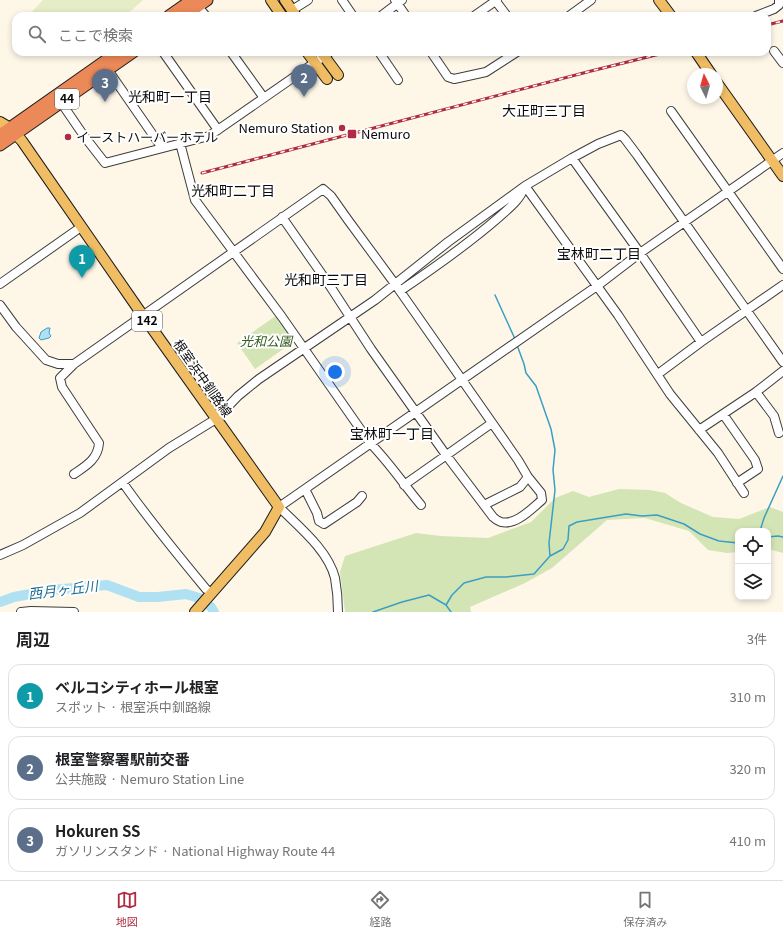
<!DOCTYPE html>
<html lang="ja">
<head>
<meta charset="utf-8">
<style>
	:root { --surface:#fff; --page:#f2f2f2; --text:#202124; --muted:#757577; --line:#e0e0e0; --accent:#b02b42 }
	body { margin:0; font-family:Georgia,"Noto Sans JP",serif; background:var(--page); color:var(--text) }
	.controls { position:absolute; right:12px; bottom:12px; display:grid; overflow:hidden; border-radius:8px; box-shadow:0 2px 6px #0003 }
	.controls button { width:36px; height:36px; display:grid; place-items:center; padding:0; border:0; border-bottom:1px solid var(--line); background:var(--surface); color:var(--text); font:20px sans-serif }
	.compass { position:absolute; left:687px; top:68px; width:36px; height:36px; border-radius:50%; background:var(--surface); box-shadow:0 2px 6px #0003; rotate:355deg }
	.you { position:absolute; left:335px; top:372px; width:14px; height:14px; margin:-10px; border:3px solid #fff; border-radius:50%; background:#1a73e8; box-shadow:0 0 0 6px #1a73e833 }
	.badge { display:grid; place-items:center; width:26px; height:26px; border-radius:50%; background:var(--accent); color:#fff; font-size:13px; font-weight:700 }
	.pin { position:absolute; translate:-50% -33px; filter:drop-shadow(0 1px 2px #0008) }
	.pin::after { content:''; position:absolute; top:21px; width:14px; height:12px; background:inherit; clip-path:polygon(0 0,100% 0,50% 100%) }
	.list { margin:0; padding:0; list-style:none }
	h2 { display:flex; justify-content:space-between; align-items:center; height:52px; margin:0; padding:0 16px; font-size:17px }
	h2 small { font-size:13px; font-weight:400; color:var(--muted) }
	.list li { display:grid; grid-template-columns:26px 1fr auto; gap:12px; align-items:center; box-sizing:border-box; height:64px; margin:0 8px 8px; padding:0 8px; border:1px solid var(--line); border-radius:12px }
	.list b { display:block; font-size:15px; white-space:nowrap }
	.list p { margin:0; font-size:13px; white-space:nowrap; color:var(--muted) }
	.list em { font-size:13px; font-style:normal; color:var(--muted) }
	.icon { flex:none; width:22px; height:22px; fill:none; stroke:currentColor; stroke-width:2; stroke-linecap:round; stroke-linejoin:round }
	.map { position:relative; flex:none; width:783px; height:612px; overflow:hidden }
	.search { position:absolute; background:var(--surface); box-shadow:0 2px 6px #0003; left:12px; right:12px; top:12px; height:44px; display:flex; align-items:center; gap:10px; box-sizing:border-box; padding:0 14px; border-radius:12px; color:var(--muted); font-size:15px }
	.sheet { height:268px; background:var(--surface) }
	nav { display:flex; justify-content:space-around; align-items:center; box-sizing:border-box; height:56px; border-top:1px solid var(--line); background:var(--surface); font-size:11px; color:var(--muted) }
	nav a { display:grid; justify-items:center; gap:2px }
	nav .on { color:var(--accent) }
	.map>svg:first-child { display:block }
	.green { fill:#d4e5b5 }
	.pitch { fill:#e4edc6 }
	.water { fill:#b0e1f2; stroke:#3b9ec4 }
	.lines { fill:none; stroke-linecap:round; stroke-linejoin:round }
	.stream { stroke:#3b9ec4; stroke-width:1.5 }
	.river { stroke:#b0e1f2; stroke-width:10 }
	.minor-casing { stroke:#3d3d3d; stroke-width:10 }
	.major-casing { stroke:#1b1b1b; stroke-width:12 }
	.highway-casing { stroke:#1b1b1b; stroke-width:13 }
	.minor { stroke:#fff; stroke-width:8 }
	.major { stroke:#f0bd65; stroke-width:10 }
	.highway { stroke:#ec8958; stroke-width:11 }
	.rail-casing { stroke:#b02b42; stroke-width:3 }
	.rail { stroke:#fff; stroke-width:1.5; stroke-dasharray:4.5; stroke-linecap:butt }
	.poi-dot { fill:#b02b42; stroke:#fff; stroke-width:1.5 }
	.labels { text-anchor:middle; stroke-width:4; stroke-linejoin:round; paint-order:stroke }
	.shield { fill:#fff; stroke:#545454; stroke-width:1 }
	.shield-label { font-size:12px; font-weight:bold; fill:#0a0a0a }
	.poi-label { font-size:13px; fill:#0a0a0a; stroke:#fff; text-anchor:start }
	.park-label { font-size:13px; font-style:italic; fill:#335c1f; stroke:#fff }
	.street-label { font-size:13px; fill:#0a0a0a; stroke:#fff }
	.neighbourhood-label { font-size:14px; fill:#0a0a0a; stroke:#fff }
	.water-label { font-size:14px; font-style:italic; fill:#1c6d93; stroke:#fff }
</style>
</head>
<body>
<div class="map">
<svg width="783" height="612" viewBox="0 0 783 612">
	<rect width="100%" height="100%" fill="#fef7e8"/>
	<path class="green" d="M277,315L296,340L255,369L237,343Z
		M619,489L650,490L665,493L681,503L713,517L739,519L770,507L783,512V553L768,549V531H738V552L727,553L708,550L689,531L645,518L607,520L552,568L525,583L470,607L471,612H345L340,572L345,556L416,533L441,536L488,538L531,522L555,498L573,491L589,497Z"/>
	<path class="pitch" d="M43,0H143L125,16H32L30,14Z"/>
	<path class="water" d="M47,328H50L49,333L51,336L49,338L41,340L39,338L41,332Z"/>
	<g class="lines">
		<path class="stream" d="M495,295L515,339
			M517,345L524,364L526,373L536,386L551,429L555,450L553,470L555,490L549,543L550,556
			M760,531L764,518L783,476
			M768,537L778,536L783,537
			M446,605L452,595L464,583L486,577H506L534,574L550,556L563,549L568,540L569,526L577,522L626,514L642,516L657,515L684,524L700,534L719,541L738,543
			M373,612L402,602L429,595L446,605L451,612"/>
		<path class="river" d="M0,602L14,597L52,590L107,585L139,597H158L186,594L199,598L211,607L214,612"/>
		<defs>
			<path id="minor" d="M342,0L353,16
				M395,0L406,16
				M495,0L507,16
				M195,3L206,16
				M292,10L308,0
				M381,16L402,0
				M474,16L497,0
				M569,16L591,0
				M756,16L774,9L779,5V0
				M774,51L783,63
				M163,52L218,130
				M231,52L264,98
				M379,52L398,80
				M431,52L448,77L454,79L486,72L517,52
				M108,70L162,148
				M58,98L84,136L105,163L209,136L330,52
				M671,111L783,269
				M180,143L195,200L282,317L370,443C389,462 404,485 421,505
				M572,158L640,253L701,342
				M525,186L618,315L670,394L718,453L744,493
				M0,284L81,227
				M400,291C434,268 467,245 498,218C508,209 520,200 524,188
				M0,305L16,327L46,360L58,364H74
				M658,374L701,342L783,285
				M756,392L774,416L779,433
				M723,414L755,460L758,469L737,483
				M699,430L756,392L783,371
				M74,474C86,466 98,459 99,443L62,387L60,378L74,364L323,189L331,196L348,220L395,284L518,460L528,477L541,493L542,500C532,508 516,526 501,522C498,521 495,519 493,517L446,455L371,349L328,283L282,217
				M123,483C149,520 177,554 206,589L212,593
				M404,485L492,423
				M305,489L317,513L319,521L324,524L357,502L362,496
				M484,505L520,487L528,477
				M0,555L23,545L80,513L169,448L216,419L238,396L259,379L375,300L448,242L525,186L572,158L598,144L621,135L625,139L637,155L783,362
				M21,612L31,611L74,612
				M338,612C338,600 337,589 335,578C328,550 299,527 279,507L597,286L640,253L783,153"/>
			<path id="major" d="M271,0L282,16
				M285,0L296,16
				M659,0L671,16
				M307,52L327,79
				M321,52L338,75
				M696,52L711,74
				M717,83L783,176
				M0,122L10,128L22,141L139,310L279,507L265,532L195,612"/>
			<path id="highway" d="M169,16L192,0
				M184,16L207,0
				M0,135L118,52
				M0,145L133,52"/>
		</defs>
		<use href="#minor" class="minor-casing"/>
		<use href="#major" class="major-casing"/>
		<use href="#highway" class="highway-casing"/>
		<use href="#minor" class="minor"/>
		<use href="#major" class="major"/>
		<use href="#highway" class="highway"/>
		<defs>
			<path id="rail" d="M767,25L783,21
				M202,173L591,71L668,52"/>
		</defs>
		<use href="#rail" class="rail-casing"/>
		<use href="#rail" class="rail"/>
	</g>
	<g class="poi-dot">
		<circle cx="342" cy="128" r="4"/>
		<rect x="347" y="129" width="10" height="10" rx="2"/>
		<circle cx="68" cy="137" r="4"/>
	</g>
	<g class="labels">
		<g class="shield">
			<rect x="55" y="89" width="24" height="20" rx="3"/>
			<rect x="132" y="311" width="30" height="20" rx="3"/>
		</g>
		<g class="shield-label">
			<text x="67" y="103">44</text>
			<text x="147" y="325">142</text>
		</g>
		<g class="poi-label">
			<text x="334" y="133" text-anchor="end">Nemuro Station</text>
			<text x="361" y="139">Nemuro</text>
			<text x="76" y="142">イーストハーバーホテル</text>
		</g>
		<g class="park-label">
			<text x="266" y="346">光和公園</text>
		</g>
		<g class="street-label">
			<text transform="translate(203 378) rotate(55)" y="5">根室浜中釧路線</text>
		</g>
		<g class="neighbourhood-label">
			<text x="170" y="102">光和町一丁目</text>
			<text x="544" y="116">大正町三丁目</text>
			<text x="233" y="196">光和町二丁目</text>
			<text x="599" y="259">宝林町二丁目</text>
			<text x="326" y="285">光和町三丁目</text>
			<text x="392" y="439">宝林町一丁目</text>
		</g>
		<g class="water-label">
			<text transform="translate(63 590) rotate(-7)" y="5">西月ヶ丘川</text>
		</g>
	</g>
</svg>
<div class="controls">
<button><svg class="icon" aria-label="locate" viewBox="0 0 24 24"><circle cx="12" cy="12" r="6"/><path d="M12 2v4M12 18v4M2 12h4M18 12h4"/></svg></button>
<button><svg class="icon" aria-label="layers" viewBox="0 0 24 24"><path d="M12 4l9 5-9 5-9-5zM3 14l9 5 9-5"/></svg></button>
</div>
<svg class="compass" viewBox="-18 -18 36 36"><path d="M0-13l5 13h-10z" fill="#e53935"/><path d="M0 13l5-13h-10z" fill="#757577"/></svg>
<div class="you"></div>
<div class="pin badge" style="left:82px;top:278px;background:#0f9aa8">1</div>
<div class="pin badge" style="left:304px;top:97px;background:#5c6f8a">2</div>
<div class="pin badge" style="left:105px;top:102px;background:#5c6f8a">3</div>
<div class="search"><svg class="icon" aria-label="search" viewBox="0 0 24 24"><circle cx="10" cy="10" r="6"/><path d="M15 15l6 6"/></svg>ここで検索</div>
</div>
<section class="sheet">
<h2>周辺<small>3件</small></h2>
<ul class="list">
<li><span class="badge" style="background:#0f9aa8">1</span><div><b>ベルコシティホール根室</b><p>スポット · 根室浜中釧路線</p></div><em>310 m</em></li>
<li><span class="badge" style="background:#5c6f8a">2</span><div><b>根室警察署駅前交番</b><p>公共施設 · Nemuro Station Line</p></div><em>320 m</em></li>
<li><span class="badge" style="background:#5c6f8a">3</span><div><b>Hokuren SS</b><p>ガソリンスタンド · National Highway Route 44</p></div><em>410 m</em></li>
</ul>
</section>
<nav>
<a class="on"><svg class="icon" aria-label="map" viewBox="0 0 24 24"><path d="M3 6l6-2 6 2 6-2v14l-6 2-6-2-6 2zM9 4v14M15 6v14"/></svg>地図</a>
<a><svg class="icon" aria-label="directions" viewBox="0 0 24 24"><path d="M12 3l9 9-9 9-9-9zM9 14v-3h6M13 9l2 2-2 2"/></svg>経路</a>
<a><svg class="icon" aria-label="saved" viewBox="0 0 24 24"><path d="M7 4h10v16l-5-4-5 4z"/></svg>保存済み</a>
</nav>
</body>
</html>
